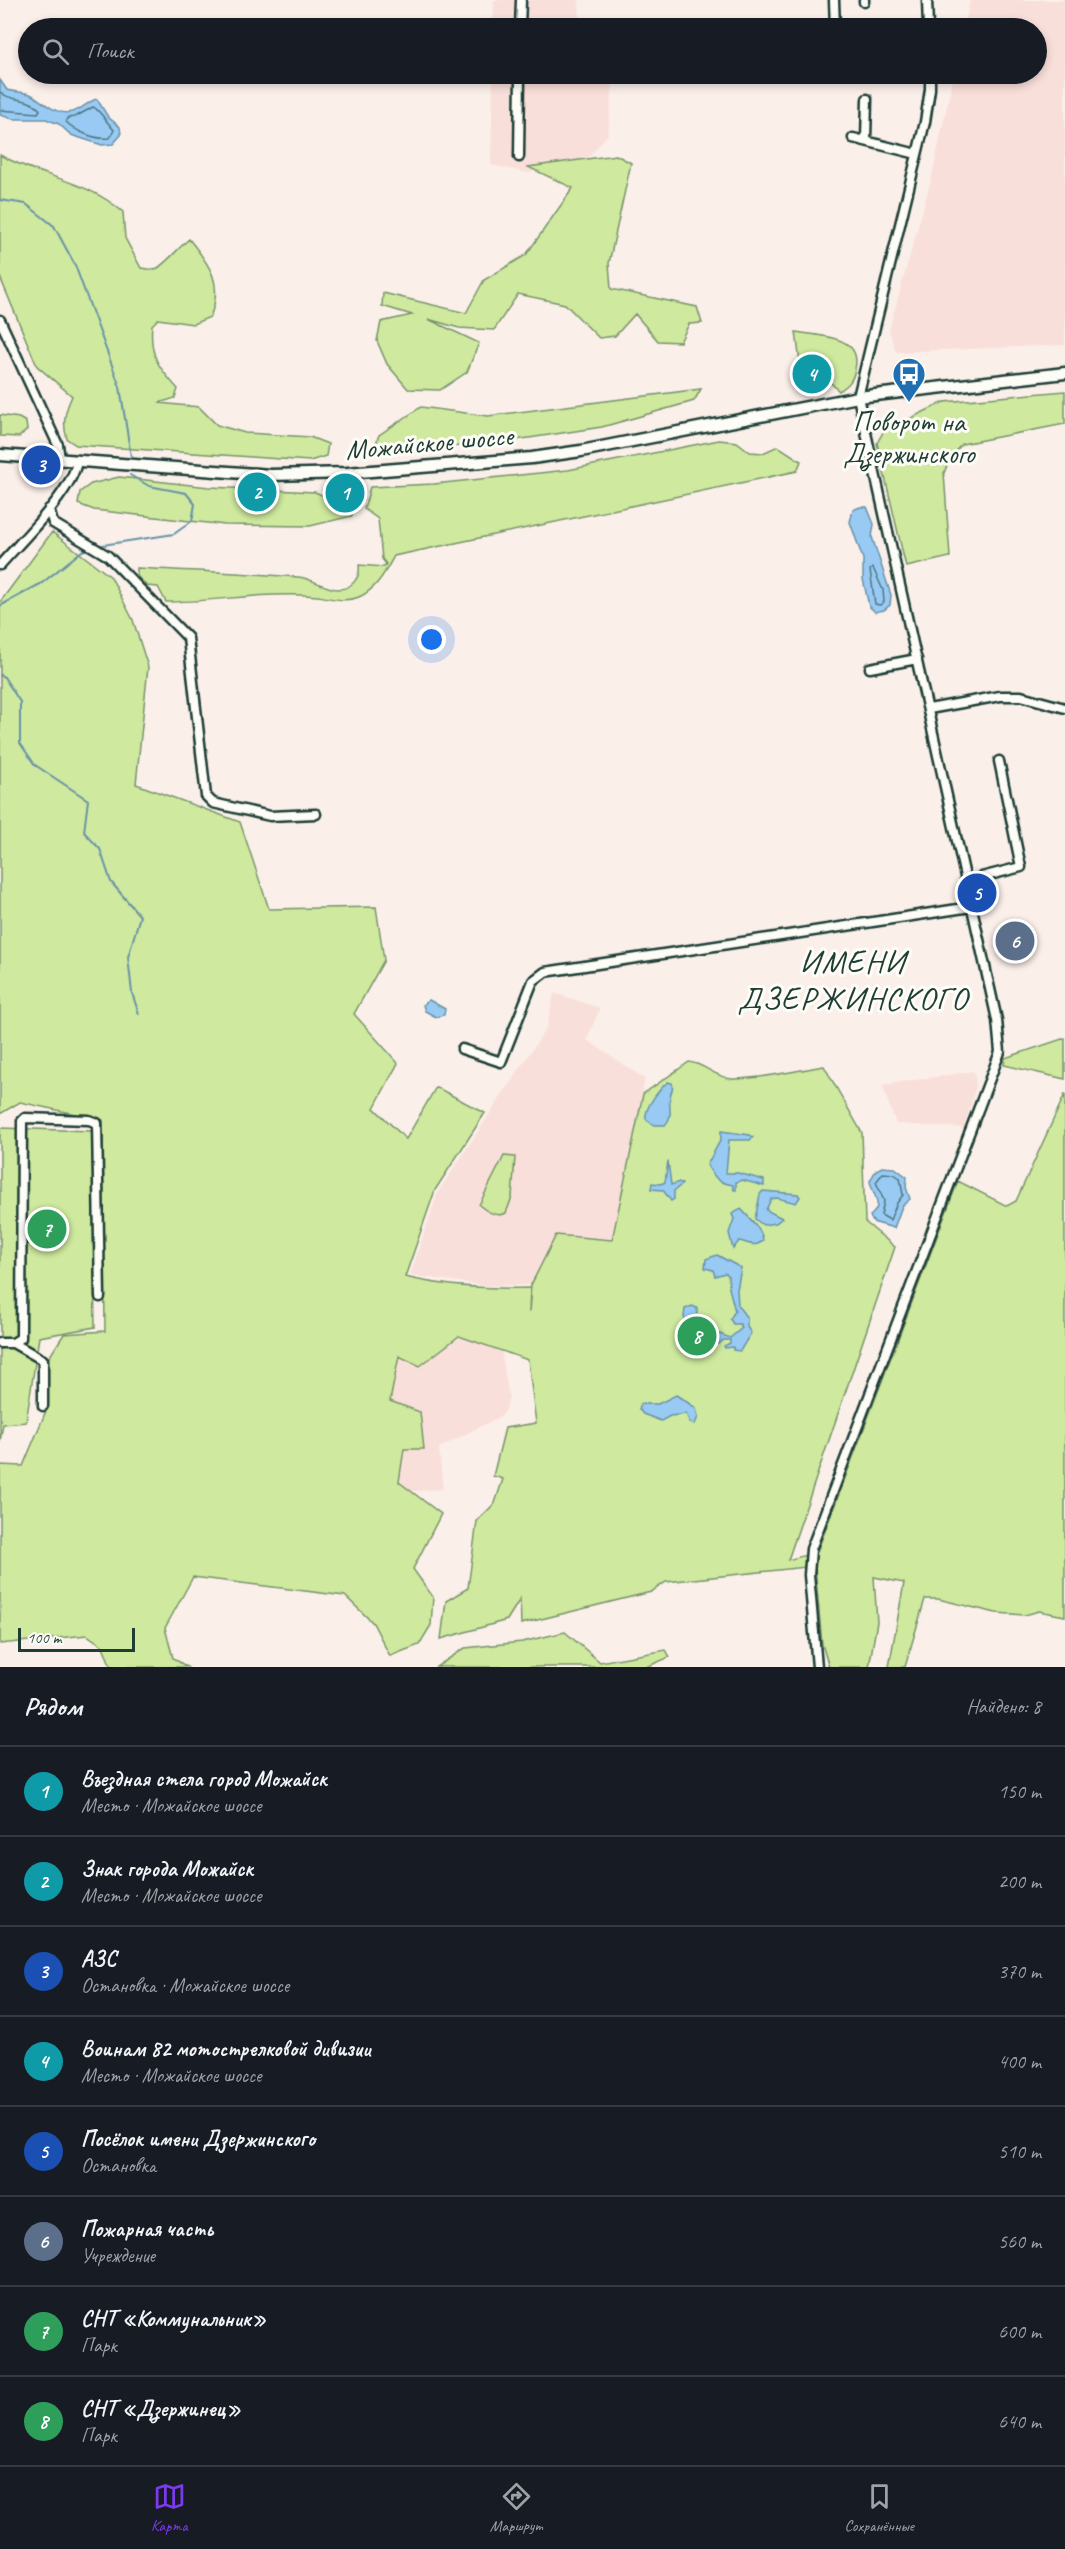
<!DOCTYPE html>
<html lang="ru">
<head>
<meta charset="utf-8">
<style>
	:root { --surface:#171b24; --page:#242831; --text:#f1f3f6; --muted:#9ea1a6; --line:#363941; --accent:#7c3aed }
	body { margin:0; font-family:Caveat,sans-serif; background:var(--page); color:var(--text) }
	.scale { position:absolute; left:18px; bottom:15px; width:117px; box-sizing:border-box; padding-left:6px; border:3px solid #1f3d34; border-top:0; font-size:16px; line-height:21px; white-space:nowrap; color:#1f3d34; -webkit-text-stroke:4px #fdfcf7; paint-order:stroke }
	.you { position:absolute; left:432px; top:640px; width:21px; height:21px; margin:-15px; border:4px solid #fff; border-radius:50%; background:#1a73e8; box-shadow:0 0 0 9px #1a73e833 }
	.badge { display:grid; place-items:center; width:39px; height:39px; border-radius:50%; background:var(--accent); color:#fff; font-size:20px; font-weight:700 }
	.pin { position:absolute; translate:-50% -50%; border:3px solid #fff; box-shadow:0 2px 6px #0006 }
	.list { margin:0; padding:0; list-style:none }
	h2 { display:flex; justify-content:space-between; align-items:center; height:78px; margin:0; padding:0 24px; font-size:26px }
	h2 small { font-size:20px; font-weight:400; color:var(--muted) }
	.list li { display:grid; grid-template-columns:39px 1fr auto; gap:18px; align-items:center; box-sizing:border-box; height:90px; padding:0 24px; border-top:2px solid var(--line) }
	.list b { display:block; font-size:22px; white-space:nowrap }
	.list p { margin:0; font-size:20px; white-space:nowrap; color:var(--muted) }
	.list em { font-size:20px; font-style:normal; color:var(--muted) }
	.icon { flex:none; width:33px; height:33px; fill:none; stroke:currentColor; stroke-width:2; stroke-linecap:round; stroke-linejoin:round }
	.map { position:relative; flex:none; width:1065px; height:1667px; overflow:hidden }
	.search { position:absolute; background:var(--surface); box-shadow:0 3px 9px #0003; left:18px; right:18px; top:18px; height:66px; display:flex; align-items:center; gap:15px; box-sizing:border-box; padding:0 21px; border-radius:33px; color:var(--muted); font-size:22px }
	.sheet { height:798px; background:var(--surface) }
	nav { display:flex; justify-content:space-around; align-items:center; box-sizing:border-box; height:84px; border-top:2px solid var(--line); background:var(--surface); font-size:16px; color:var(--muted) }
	nav a { display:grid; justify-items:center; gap:3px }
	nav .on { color:var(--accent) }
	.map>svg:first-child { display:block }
	.built { fill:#f9dfda }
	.green { fill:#cfe99f; stroke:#77936a; stroke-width:1.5 }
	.water { fill:#98caf4; stroke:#6892a7; stroke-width:1.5 }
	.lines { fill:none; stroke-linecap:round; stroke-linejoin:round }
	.shore { stroke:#4f7581; stroke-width:1.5 }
	.stream { stroke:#6892a7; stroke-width:2 }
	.minor-casing { stroke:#1f3d34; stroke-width:13 }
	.major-casing { stroke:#1f3d34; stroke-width:15 }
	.minor { stroke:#fdfcf7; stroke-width:8 }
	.major { stroke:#fdfcf7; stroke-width:10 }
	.labels { text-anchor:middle; stroke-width:6; stroke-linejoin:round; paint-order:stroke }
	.poi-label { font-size:28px; fill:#1f3d34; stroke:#fdfcf7 }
	.street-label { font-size:28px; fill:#1f3d34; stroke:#fdfcf7 }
	.quarter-label { font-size:32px; letter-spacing:1.5px; fill:#1f3d34; stroke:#fdfcf7 }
</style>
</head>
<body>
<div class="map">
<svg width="1065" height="1667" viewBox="0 0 1065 1667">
	<rect width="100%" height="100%" fill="#fbefea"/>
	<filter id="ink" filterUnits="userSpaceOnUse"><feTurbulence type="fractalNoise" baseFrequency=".0167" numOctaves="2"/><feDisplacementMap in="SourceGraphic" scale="12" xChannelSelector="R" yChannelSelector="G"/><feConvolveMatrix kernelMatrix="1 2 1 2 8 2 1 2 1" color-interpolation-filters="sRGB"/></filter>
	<g filter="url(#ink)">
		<path class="built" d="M494,0H579L580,24L709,27L770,23L773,28H493Z
			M970,0H1065V345L896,352L889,330L931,180L954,74H1036V28H964Z
			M493,74H614L608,134L589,157L528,173L491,165Z
			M554,993L600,1008L587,1040L645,1079L612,1240L556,1235L531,1285L487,1286L410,1275L438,1192L547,1027Z
			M974,1071L976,1086L964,1128L896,1124L882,1085Z
			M498,1331L509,1397L505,1412L501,1416L439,1448L443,1489L402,1492L384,1352Z"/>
		<path class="green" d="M0,155C40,177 87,180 123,212L125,238L141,268L155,270C169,261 177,249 189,239C210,265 224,284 210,317L193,324L158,319L152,325C149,356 159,368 178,389L175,398L159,403L199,407L217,425L245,433L310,437L328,444L326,456L310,461L76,445L67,439C62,423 65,411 72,396L37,366L0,277Z
			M616,155L631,163L609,263L611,289L697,307L702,323L689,324L680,342L658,341L635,314L615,336L599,338L565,304L518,294L494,330L459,328L428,319L479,343L467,372L440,390L408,389L387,364L377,341L381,322L412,315L382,306L383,293L466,313L484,280L526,255L573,188L528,167Z
			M796,332C819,336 863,335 855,369C853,380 849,385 839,391L819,371L806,368L808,379L805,383L802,378Z
			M701,389L694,401L602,427L509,441L380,454L375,446L379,435L421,407L488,416Z
			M1065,391V424L962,444L951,456L944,473L950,557L906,567L877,443L891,418L905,421L944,402Z
			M0,415L19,418L26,422L27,430L19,437L0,436Z
			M719,440L737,442L750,452L763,453L778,446L801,461L797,471L394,556C385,572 377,589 359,597C345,603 332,598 318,596C267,591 216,602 166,602L158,587L147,586L137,576V568C190,571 244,573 298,577C312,578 325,589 338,589C351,589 361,578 359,565L384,567L386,564L382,559L378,519L364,509L370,487L434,484L568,470Z
			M119,477L209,487L315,492L343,504L347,502L349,495L352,500V516L310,526L225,525L94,510L78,504L80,492L91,484Z
			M52,532L111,577L133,620L148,667L136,784L240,822L269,909L376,907L384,960L354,1014L398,1063L374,1108L406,1139L436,1087L485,1113L435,1190L405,1277C446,1287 487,1289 530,1288L529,1313L531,1285L556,1235L612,1240L643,1094L689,1062C705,1064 715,1077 732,1079C755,1080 799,1070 824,1066L862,1133L865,1222L895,1247L788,1560L817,1552L958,1181L1007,1206L1016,1201L1065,1094V1616L1039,1611L1025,1615L996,1613L938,1599H925L905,1667H889L904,1583L874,1577L877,1622L869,1667H829L822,1644L815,1566L666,1582L651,1592L521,1624L520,1599L507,1620L441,1639L446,1601L468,1588L477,1521L495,1503L503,1479L493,1476L505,1428L536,1423L528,1360L459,1336L420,1366L399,1356L390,1401L420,1412L424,1449H404L399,1482L441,1514L413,1569L433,1597L431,1625L419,1645L390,1656L373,1623L345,1596L193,1577L165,1628L173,1658L187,1667H111L103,1646L87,1635L0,1644V1465L23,1466L48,1406V1359L64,1334L105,1331L103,1120L20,1102L0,1114V602Z
			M1065,1038V1079L1004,1065L1005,1058Z
			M0,1128L92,1131L95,1327L39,1337L26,1422L3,1424L0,1442Z
			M504,1156L515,1157L512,1197L506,1213C497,1218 486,1211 479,1205Z
			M565,1632L600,1662L666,1650L670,1657L646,1667H436L465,1648L522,1642Z"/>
		<path class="water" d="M0,80L7,90C14,92 24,92 30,94C44,101 55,116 72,112C82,110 88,101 97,99L108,117L120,127L121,135L113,144L102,145L71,135L59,124L46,119H13L0,115Z
			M860,507H867L874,524L872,537L891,595L890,605L884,610L875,612L869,606L863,579V559L850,522L853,510Z
			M429,1000L445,1009L444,1015L436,1017L425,1011L423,1005Z
			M668,1082L672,1083C674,1090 671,1090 670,1097C668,1108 674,1116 665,1125H654L646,1119C644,1108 660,1088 668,1082Z
			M721,1131L750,1135L753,1137L750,1140H729L726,1173H738L764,1180V1186L742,1180L736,1182V1190H734L733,1185C719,1183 714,1178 707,1165L721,1139Z
			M668,1161L671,1185L679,1182L682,1184L674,1191V1199L671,1201L663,1190L651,1189L652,1183L661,1184L665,1182Z
			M882,1167L895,1168L907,1177L906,1187L910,1199L902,1206L894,1228L873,1222L870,1216C885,1205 872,1194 870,1181L876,1170Z
			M763,1191L798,1194L800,1197L796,1203L777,1198L771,1199L766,1210L782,1218L776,1223L763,1225L755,1219L760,1194Z
			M741,1209C749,1218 761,1228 763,1240C756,1249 747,1242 739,1241L733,1249L729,1233L734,1219L732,1214Z
			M717,1255L741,1268L737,1290L738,1306L747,1318V1327L751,1333L740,1351L733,1350V1347L725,1348L724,1346L730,1343V1340H724L718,1344L705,1335L720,1334L730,1338L742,1328L740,1324H733L730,1319L735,1311L729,1288L728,1275L725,1273L715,1276L713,1270L705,1268L706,1259Z
			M692,1306L697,1308V1316L700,1320L697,1327L687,1323L684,1317L685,1309Z
			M699 1345a7 7 0 1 1 14 0a7 7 0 1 1-14 0Z
			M676,1395L696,1408L698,1417L695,1424L690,1423L686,1414L670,1416L661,1421L643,1414L639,1409L641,1404H658Z"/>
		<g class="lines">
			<path class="shore" d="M0,92C12,103 27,95 40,110L38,113L0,110
				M93,107C98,108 108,124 114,130L110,138C95,140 77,132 66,122L67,118L75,117Z
				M873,568L883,590L884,602L880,605L875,604L870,570Z
				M883,1173L894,1174L900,1178L903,1195L897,1203L890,1220L881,1215L884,1201L876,1182Z"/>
			<path class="stream" d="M0,200L26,204L54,226L75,265L120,387L131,457
				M96,546L174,534L192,521L195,504L186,493L149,486L130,475
				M0,606L42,583L82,551L91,548
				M0,675L4,677L20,702V743L35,765L88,800L84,832L100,849L111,882L140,916L128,957L132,993L139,1014"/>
			<defs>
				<path id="minor" d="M834,0L835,28
					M864,0V2
					M927,0L928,28
					M520,28L521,0
					M853,138L917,154
					M866,140L867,99
					M519,157L520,74
					M0,320L58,445L60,459
					M49,509L53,523L108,556L188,638L206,796L213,803L270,816L316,814
					M0,565C21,541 73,491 77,461
					M870,668L917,659
					M929,709L1000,696H1021L1065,708
					M966,881L1021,867L999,761
					M462,1049L501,1062L533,981L545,972L971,907
					M0,1343H13L21,1338L22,1121L25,1118L89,1120L97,1123L100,1297
					M13,1343L43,1360V1406
					M817,1667L809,1575L811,1549L1000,1052L997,1020L858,397L925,122L930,89V74"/>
				<path id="major" d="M0,455L271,475L347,473L532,458L581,451L858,397L1065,373"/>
			</defs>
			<use href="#minor" class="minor-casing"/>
			<use href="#major" class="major-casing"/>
			<use href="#minor" class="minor"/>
			<use href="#major" class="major"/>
		</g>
	</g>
	<defs>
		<symbol id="bus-pin" viewBox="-11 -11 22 30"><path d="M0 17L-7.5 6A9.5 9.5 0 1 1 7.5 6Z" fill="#1f6fb2" stroke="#fdfcf7"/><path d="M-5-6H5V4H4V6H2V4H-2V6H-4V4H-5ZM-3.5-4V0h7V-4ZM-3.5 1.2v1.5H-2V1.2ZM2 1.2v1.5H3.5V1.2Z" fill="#fff"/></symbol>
	</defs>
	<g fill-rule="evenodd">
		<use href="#bus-pin" x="890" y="355" width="38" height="52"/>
	</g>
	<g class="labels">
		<g class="poi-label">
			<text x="909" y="431">Поворот на<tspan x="909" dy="32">Дзержинского</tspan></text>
		</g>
		<g class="street-label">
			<text transform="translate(429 442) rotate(-5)" y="10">Можайское шоссе</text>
		</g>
		<g class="quarter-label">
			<text x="853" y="972">ИМЕНИ<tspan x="853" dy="37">ДЗЕРЖИНСКОГО</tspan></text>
		</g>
	</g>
</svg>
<div class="scale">100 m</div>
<div class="you"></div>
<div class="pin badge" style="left:345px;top:493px;background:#0f9aa8">1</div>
<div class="pin badge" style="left:257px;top:492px;background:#0f9aa8">2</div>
<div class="pin badge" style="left:41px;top:465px;background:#1a4fb4">3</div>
<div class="pin badge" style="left:812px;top:374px;background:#0f9aa8">4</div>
<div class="pin badge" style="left:977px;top:893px;background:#1a4fb4">5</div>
<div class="pin badge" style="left:1015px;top:941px;background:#5c6f8a">6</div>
<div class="pin badge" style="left:47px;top:1229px;background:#2e9e5b">7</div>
<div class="pin badge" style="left:697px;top:1336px;background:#2e9e5b">8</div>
<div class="search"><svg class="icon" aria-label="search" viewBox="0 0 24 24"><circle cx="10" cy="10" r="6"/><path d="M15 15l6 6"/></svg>Поиск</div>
</div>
<section class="sheet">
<h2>Рядом<small>Найдено: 8</small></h2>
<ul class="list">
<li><span class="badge" style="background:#0f9aa8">1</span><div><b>Въездная стела город Можайск</b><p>Место · Можайское шоссе</p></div><em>150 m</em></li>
<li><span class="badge" style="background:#0f9aa8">2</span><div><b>Знак города Можайск</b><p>Место · Можайское шоссе</p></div><em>200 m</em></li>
<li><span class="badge" style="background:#1a4fb4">3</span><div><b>АЗС</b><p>Остановка · Можайское шоссе</p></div><em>370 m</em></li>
<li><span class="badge" style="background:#0f9aa8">4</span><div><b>Воинам 82 мотострелковой дивизии</b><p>Место · Можайское шоссе</p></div><em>400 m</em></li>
<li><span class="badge" style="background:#1a4fb4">5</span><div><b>Посёлок имени Дзержинского</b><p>Остановка</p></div><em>510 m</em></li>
<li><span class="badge" style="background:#5c6f8a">6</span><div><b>Пожарная часть</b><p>Учреждение</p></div><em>560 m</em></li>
<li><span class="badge" style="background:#2e9e5b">7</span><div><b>СНТ «Коммунальник»</b><p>Парк</p></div><em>600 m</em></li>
<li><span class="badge" style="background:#2e9e5b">8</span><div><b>СНТ «Дзержинец»</b><p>Парк</p></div><em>640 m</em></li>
</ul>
</section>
<nav>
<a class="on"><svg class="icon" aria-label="map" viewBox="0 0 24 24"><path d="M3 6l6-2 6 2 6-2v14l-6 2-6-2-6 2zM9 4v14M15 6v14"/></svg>Карта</a>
<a><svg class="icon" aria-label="directions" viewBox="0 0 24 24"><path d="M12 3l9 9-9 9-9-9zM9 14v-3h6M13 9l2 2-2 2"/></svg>Маршрут</a>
<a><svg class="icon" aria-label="saved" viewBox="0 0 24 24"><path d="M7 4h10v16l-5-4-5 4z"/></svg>Сохранённые</a>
</nav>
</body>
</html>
